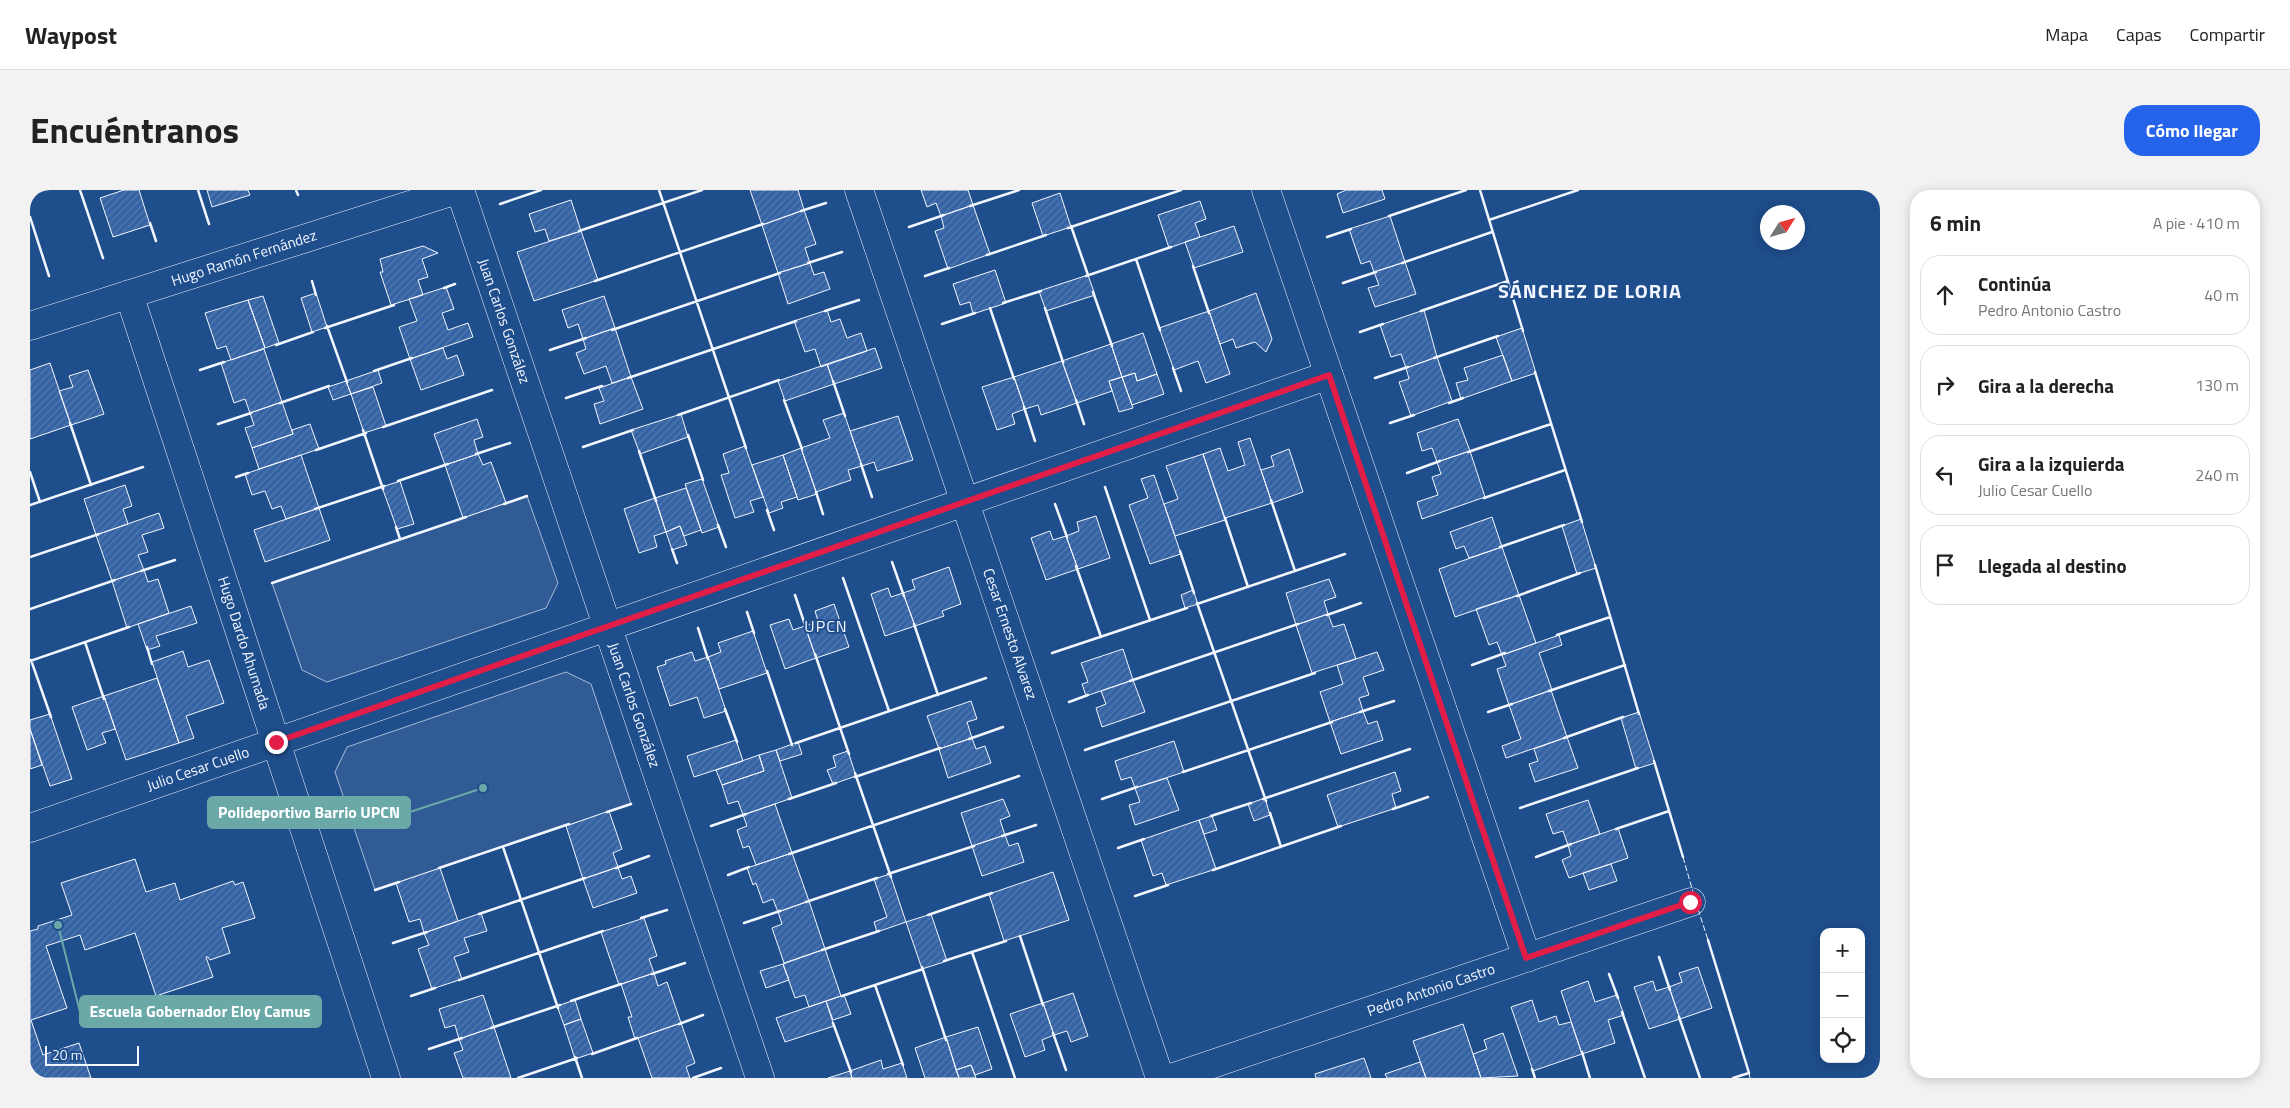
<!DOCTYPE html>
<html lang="es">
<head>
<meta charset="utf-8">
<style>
	:root { --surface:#fff; --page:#f2f2f2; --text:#222; --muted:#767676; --line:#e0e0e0; --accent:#2563eb }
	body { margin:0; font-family:"Titillium Web",sans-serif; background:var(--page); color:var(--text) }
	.controls { position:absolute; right:15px; bottom:15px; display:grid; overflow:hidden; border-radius:10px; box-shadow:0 2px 12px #0003 }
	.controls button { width:45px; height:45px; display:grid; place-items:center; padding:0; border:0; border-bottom:1px solid var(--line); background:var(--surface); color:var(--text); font:25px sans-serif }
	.compass { position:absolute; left:1730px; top:15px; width:45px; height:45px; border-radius:50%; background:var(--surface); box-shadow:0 2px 12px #0003; rotate:53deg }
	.scale { position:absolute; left:15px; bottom:12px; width:94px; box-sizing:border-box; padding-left:5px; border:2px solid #f2f6ff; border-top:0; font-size:14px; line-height:18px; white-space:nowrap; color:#f2f6ff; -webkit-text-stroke:4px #1f4e8c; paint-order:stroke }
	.stop { position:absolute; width:15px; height:15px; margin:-11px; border:4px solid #e11d48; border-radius:50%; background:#fff }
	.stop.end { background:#e11d48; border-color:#fff; box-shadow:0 1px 5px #0008 }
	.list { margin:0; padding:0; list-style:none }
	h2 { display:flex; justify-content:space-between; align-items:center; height:65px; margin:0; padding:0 20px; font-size:21px }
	h2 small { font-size:16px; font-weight:400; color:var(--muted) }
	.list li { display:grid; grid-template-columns:32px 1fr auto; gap:15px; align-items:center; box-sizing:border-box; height:80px; margin:0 10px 10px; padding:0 10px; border:1px solid var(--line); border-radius:20px }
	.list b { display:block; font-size:19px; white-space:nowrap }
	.list p { margin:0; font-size:16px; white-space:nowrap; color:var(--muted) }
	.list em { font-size:16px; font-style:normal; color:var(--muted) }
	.icon { flex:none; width:28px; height:28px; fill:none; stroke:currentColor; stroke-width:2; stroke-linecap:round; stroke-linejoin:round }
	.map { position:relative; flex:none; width:1850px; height:888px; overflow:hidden; border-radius:20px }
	header { display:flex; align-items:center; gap:30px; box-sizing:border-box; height:70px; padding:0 25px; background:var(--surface); border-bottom:1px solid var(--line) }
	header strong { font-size:24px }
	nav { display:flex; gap:28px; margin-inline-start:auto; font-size:18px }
	.intro { display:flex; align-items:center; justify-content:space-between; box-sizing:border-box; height:120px; padding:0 30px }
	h1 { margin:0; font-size:35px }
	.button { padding:12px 22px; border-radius:20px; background:var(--accent); color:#fff; font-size:18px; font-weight:700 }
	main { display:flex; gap:30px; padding:0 30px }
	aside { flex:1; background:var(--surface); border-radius:20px; box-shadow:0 2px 12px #0003 }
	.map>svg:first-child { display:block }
	.built { fill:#305b95; stroke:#a8bbd7 }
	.building { fill:url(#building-hatch); stroke:#f2f6ff }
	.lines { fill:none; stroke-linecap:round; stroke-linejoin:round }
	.minor-casing { stroke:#f2f6ff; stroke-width:29 }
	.minor { stroke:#1f4e8c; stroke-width:28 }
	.fence { stroke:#f2f6ff; stroke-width:1; stroke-dasharray:6 2.5; stroke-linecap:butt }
	.wall { stroke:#f2f6ff; stroke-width:2.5 }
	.route { stroke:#e11d48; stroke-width:6 }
	.labels { text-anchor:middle; stroke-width:4; stroke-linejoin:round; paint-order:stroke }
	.street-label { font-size:15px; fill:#f2f6ff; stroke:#1f4e8c }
	.neighbourhood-label { font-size:16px; letter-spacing:1px; fill:#f2f6ff; stroke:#1f4e8c }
	.district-label { font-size:20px; font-weight:bold; letter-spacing:1px; fill:#f2f6ff; stroke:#1f4e8c }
	.leader { fill:none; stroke:#6aa9a8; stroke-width:2 }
	.callout-dot { fill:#6aa9a8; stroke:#1f4e8c; stroke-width:2 }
	.callout { fill:#6aa9a8; stroke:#6aa9a8; stroke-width:2 }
	.callout-label { font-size:16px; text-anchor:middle; font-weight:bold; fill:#fff }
</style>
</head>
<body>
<header>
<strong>Waypost</strong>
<nav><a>Mapa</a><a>Capas</a><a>Compartir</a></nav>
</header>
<div class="intro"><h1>Encuéntranos</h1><a class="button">Cómo llegar</a></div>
<main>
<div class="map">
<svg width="1850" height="888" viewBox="0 0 1850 888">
	<defs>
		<pattern id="building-hatch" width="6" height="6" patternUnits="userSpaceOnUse" patternTransform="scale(1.25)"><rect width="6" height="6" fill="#3563a3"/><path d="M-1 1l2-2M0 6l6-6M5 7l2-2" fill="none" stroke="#537ab1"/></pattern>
	</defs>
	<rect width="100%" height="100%" fill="#1f4e8c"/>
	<path class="built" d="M497,306L528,393L516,418L297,492L272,480L242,393Z
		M536,482L561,494L601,614L345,700L305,582L317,557Z"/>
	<path class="building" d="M94,0H109L120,35L83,47L70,8Z
		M177,0H218L220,5L182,17Z
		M720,0H768L774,20L732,35Z
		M891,0H938L943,15L911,26L906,13L897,17Z
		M1316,0H1352L1355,9L1313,23L1307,4Z
		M1030,3L1041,37L1013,46L1002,13Z
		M541,10L551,41L519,51L515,39L505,42L499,24Z
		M1170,11L1176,29L1165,33L1170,47L1139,58L1128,25Z
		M943,15L960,64L918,79L905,41L914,38L911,26Z
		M774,20L786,54L775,58L780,73L748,83L732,35Z
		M1360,26L1375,72L1344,82L1340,71L1331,74L1319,39Z
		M1204,36L1213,62L1164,78L1155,52Z
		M551,41L568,90L504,111L487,62Z
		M393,56L408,63L392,69L398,87L388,90L393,105L361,115L350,82H353L350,69Z
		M1375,72L1386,104L1345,117L1338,98L1349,95L1344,82Z
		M780,73L784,85L794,82L800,99L758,114L748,83Z
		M965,80L976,113L943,124L940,112L930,115L923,94Z
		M1058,85L1065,105L1016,121L1009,101Z
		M416,97L424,119L412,123L418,140L438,133L443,147L380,169L369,137L387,131L379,109Z
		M286,103L297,137L282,142L271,108Z
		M1226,103L1242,149L1236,162L1225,152L1206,158L1203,149L1190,154L1179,121Z
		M233,106L249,153L235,158L218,110Z
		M574,106L585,138L553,149L548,134L538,138L532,120Z
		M218,110L235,158L201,170L196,156L187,159L175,123Z
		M797,120L801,132L810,129L817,148L831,143L837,161L791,177L785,159L775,162L764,131Z
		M1394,120L1407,167L1376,178L1371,164L1361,167L1350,135Z
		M1179,121L1200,184L1176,193L1168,171L1144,180L1129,138Z
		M585,138L601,187L582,193L576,176L554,184L546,163L556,159L553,149Z
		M1492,138L1506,183L1482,191L1466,147Z
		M1113,143L1127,184L1107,191L1105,183L1092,187L1081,154Z
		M1081,154L1092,187L1079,191L1082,201L1047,213L1032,171Z
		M413,158L417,169L427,165L434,185L391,200L380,169Z
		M845,158L852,178L804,194L797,174Z
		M234,159L252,212L220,223L215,209L204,213L191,173Z
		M1473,165L1482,191L1431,209L1426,193L1438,190L1434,178Z
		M1407,167L1422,211L1381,226L1369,192L1379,189L1376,178Z
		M1032,171L1047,213L1011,225L1008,215L995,219L984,187Z
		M20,173L41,235L0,249V180Z
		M797,174L804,194L755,211L748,191Z
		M58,180L74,224L41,235L29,201L43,197L39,186Z
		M348,180L352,193L321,204L316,191Z
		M1105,183L1107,191L1127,184L1134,204L1102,215L1092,187Z
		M601,187L613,219L570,234L564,214L574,211L569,198Z
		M984,187L995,219L982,224L985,234L967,240L952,197Z
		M1092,187L1103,218L1089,222L1079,191Z
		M316,191L321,204L303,210L298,197Z
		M343,197L356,236L334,243L321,204Z
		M252,212L263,244L222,258L215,238L224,235L220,223Z
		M814,223L832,276L818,280L821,290L786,302L771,258L800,248L793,230Z
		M651,224L658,247L610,264L601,240Z
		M868,226L883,270L847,281L844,272L832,276L820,241Z
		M447,229L453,247L444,250L448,264L415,275L404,244Z
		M1428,229L1440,261L1407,272L1402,258L1392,261L1387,243Z
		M280,234L289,259L229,279L222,258L263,244L262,240Z
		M1220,248L1242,313L1195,328L1173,264L1190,258L1198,281L1215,275L1208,252Z
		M715,256L733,307L720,311L724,322L705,328L691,285L699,283L693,264Z
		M771,258L787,304L768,310L753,265Z
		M1259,259L1273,302L1242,313L1231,280L1244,276L1241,266Z
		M1440,261L1455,307L1392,329L1387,312L1408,305L1402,287L1411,284L1407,272Z
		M448,264L453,275L461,272L476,313L433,328L415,275Z
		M1173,264L1195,330L1145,346L1134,314L1148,309L1136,276Z
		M271,265L289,318L256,329L251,316L242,319L235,301L222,305L215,284Z
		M753,265L767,307L751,312L753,318L739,323L722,275Z
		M1124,285L1151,364L1120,374L1099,315L1118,308L1111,289Z
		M672,289L689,337L672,343L655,294Z
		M370,291L384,334L367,339L352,297Z
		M95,295L102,316L93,319L98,334L66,345L54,309Z
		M656,298L671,340L654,346L650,336L636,342L625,308Z
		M625,308L636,342L624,346L627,357L609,363L594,319Z
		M289,318L300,350L235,372L224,340Z
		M129,323L134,338L112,345L118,362L108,365L114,380L82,391L66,345Z
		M1066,326L1080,368L1048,379L1036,346L1049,341L1047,332Z
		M1462,327L1472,357L1439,368L1434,356L1426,359L1420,342Z
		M1551,329L1566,378L1547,384L1532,336Z
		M650,336L657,355L642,360L636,342Z
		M1020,341L1023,350L1036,346L1048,379L1016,390L1001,348Z
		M1472,357L1489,405L1425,427L1409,379Z
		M919,377L931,414L912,421L914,426L885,436L873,403L885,399L882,390Z
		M114,380L118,392L128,389L139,423L97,438L82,391Z
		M1299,389L1306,407L1294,411L1298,424L1266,435L1256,403Z
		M858,398L861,407L873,403L885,436L855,446L841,404Z
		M1163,400L1168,414L1155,418L1151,405Z
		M1489,405L1506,453L1472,465L1467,452L1459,455L1446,419Z
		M804,414L819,457L786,468L775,436L788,431L785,421Z
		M161,416L167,433L126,446L130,456L117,460L108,434Z
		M1298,424L1303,437L1314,434L1326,469L1282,483L1266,435Z
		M759,429L763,440L775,436L786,468L755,479L740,435Z
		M723,441L737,483L689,499L678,467L691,462L688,453Z
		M1529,445L1532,455L1509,463L1522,500L1479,515L1467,479L1476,476L1472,465Z
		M1093,459L1103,490L1056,506L1052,494L1058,492L1051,473Z
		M153,461L158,477L179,470L194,513L156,526L164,548L149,553L122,472Z
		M662,462L665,471L678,467L696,521L674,528L667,507L640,516L627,477L636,474L635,471Z
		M1347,462L1354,480L1333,487L1339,505L1329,508L1333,521L1300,532L1290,502L1313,494L1307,475Z
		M127,488L149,553L96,570L74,506Z
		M1103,490L1115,522L1072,537L1066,518L1076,514L1071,501Z
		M1521,500L1537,547L1476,568L1472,556L1491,549L1479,515Z
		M74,506L85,539L72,543L76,553L57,560L42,517Z
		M941,511L947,529L937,532L942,548L909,559L897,526Z
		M1333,521L1338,534L1347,531L1353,550L1311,564L1300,532Z
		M1609,522L1625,573L1606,579L1591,528Z
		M20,524L42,589L20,596L0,539V530Z
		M0,539L12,575L0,579Z
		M1537,547L1548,578L1505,592L1499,574L1508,571L1504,559Z
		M942,548L946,559L955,556L961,573L918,588L909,559Z
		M706,550L713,571L664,587L657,566Z
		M1144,551L1154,582L1105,598L1101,587L1091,590L1085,571Z
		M768,552L772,564L750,571L746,560Z
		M746,560L762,608L713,625L708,611L698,614L692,595L734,581L729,565Z
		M818,561L826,586L803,594L797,580L806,577L803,566Z
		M729,565L734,581L692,595L686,580Z
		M1365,582L1371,601L1362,604L1366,618L1308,637L1297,605Z
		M1137,588L1149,620L1105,635L1099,615L1110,612L1105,598Z
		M1235,608L1240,625L1224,631L1218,614Z
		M973,609L980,626L970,630L975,645L942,656L931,623Z
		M1558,610L1570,644L1538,655L1533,641L1523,644L1516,624Z
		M745,614L762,663L726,675L719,656L713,658L707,640L717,636L713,625Z
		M579,621L592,659L583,663L588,677L553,689L536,636Z
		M1182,626L1187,640L1174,644L1169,630Z
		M1169,630L1186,679L1136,695L1132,683L1123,686L1111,650Z
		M1588,638L1598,668L1539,688L1532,670L1541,666L1538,655Z
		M975,645L979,656L988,653L994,672L952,686L942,656Z
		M762,663L779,711L748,722L743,709L733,713L726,693L723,695L717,678Z
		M105,669L116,702L145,693L150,710L203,691L205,695L213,692L225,728L192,738L200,763L180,770L178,767H176L183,787L126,806L105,743L55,760L50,745L16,756L37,818L1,830L13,865L49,853L61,888H0V741L8,739V736L42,725L31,693Z
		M1581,674L1587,691L1559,700L1553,683Z
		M588,677L592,689L601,686L607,703L563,718L553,689Z
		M410,678L428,731L394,743L390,729L379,732L366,693Z
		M1023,682L1039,730L974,751L959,704Z
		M860,684L876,732L847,742L844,732L857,727L844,689Z
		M779,711L795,759L754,773L742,738L752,734L748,722Z
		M451,723L457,741L434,748L439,762L424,767L432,789L402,799L388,759L399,755L394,743Z
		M901,724L917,771L892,779L876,732Z
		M614,728L627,766L619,769L624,783L589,795L571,742Z
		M795,759L811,806L779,817L775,805L765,808L753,774Z
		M753,774L759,790L736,798L730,781Z
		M1668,777L1682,818L1650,829L1639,797L1652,792L1649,783Z
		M624,783L628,796L637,792L651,833L605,849L598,827H602L591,794Z
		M1558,791L1565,812L1587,805L1594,825L1578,830L1585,853L1552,864L1531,801Z
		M1623,791L1626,801L1639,797L1650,829L1619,839L1604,797Z
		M1043,803L1058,846L1041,852L1037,841L1024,845L1013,813Z
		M453,805L464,837L429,849L425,835L415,838L409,819Z
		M814,805L821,824L803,830L796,811Z
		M545,810L551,829L534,835L527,816Z
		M1502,810L1509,832L1526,826L1529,835L1541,832L1552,864L1503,881L1481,817Z
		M796,811L804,836L755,852L746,828Z
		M1013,813L1024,845L1012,850L1015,860L995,867L980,824Z
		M551,829L563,863L545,869L534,835Z
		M651,833L665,873L656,877L660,888H622L608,848Z
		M1433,834L1451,888H1396L1383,851Z
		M464,837L481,888H433L424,863L433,860L429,849Z
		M948,837L962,879L945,885L941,875L926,880L916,847Z
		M1473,843L1488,886L1451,888L1443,864L1457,859L1454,850Z
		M916,847L929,888H895L885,858Z
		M1334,868L1341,888H1286L1285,884Z
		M851,870L853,879L872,873L877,888H822L820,881Z
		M1390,872L1396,888H1357L1355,884Z
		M941,875L946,888H929L926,880Z
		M820,881L822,888H798Z"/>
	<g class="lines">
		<defs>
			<path id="minor" d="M430,0L730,888
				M829,0L1130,888
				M1236,0L1497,768
				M99,104L356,888
				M0,136L427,0
				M0,638L1299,185
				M1141,888L1661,712"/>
		</defs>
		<use href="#minor" class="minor-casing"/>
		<use href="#minor" class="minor"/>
		<path class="fence" d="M1653,667L1663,702
			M1668,719L1678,750
			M1719,883L1720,888"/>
		<path class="wall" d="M50,0L73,68
			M168,0L179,34
			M266,0L268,5
			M629,0L716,258
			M1450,0L1493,141
			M470,14L511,0
			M940,16L989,0
			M771,21L796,13
			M1359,26L1436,0
			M0,27L19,86
			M1459,30L1548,0
			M120,33L126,51
			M1041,36L1058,85
			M879,37L914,25
			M1038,38L1151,0
			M549,41L672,0
			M1297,47L1321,39
			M957,65L1016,45
			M1106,69L1130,140
			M778,73L812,62
			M1372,73L1462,42
			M1163,76L1179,123
			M895,86L919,78
			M1056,86L1141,57
			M282,91L286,105
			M565,91L733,34
			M1313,93L1346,82
			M414,98L425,94
			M1063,102L1082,156
			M973,113L1011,101
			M960,118L984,189
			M1015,118L1033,172
			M795,121L829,110
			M1391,121L1478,91
			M912,134L945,123
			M297,136L317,192
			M295,138L364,115
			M582,140L750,83
			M1330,142L1353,134
			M246,155L283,142
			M520,160L556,148
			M1404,168L1468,146
			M1143,178L1151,201
			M170,180L194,172
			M344,181L382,168
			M1505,182L1552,332
			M598,188L766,131
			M1345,188L1378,177
			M803,191L815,226
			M536,208L572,196
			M754,210L772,259
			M1046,210L1054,234
			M250,213L299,196
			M1419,213L1433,208
			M994,217L1005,251
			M648,225L749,190
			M40,233L61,295
			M1360,233L1384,225
			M188,234L221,223
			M353,237L462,200
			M333,240L353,299
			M658,245L673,290
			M553,257L603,240
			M286,260L336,243
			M609,261L626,311
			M1438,262L1521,234
			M446,264L480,253
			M831,274L842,307
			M0,282L10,312
			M1377,283L1410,271
			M206,287L218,283
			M368,291L418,274
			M1075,297L1120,430
			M786,302L793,324
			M1454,308L1535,280
			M1241,310L1265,381
			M474,314L497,306
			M1025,314L1037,347
			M0,315L113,277
			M285,319L354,296
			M737,320L744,340
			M1195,328L1218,397
			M688,335L696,357
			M366,337L370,349
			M1470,357L1534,335
			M642,359L647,373
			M1150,361L1164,403
			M0,367L69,344
			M862,372L874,406
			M1565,375L1609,524
			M1046,376L1071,447
			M111,381L145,370
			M813,388L859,521
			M242,393L436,327
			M765,405L776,438
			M1487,406L1550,383
			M1167,413L1236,611
			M1167,414L1315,364
			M0,419L85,390
			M717,422L724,443
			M1297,425L1331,413
			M884,434L908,505
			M668,438L678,469
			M1527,445L1580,427
			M55,452L74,509
			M117,457L122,474
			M1022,463L1157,418
			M785,464L819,564
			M1,470L21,527
			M0,471L99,437
			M1442,475L1475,463
			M737,481L762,555
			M1100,491L1268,434
			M1519,501L1595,475
			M1039,512L1058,505
			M695,519L707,552
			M1330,522L1364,511
			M1458,522L1482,514
			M1534,548L1593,527
			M939,549L973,537
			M766,553L956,488
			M1055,560L1285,483
			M1624,571L1653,667
			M1153,582L1302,532
			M825,583L861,687
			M825,587L910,558
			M759,609L806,593
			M1072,609L1107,597
			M1233,609L1380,559
			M1490,618L1608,578
			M1363,619L1398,607
			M577,622L601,614
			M1240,623L1251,657
			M1181,626L1221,613
			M681,636L716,624
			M1586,639L1639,621
			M972,646L1006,635
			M473,657L528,818
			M1088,658L1114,649
			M759,664L989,586
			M1506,667L1541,654
			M409,678L539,634
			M586,678L619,666
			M1183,680L1311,636
			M858,684L944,656
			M698,685L719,677
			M345,700L369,692
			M1105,706L1138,695
			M776,712L847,688
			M449,724L555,688
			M898,725L962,703
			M611,728L637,720
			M714,733L750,721
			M990,746L1013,815
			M1678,750L1719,883L1703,888
			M363,753L397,742
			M792,760L849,741
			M942,762L985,888
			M1629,767L1640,800
			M914,771L976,751
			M892,777L916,850
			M622,784L655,773
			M1579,784L1588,808
			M429,790L573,741
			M845,795L873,875
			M381,806L405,798
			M812,806L893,779
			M541,811L591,794
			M1592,822L1615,888
			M1649,827L1670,888
			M803,833L821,882
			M649,834L673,825
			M461,838L530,815
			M1023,843L1036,880
			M399,859L432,848
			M1552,862L1560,888
			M562,864L607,848
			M545,867L552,888
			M1502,879L1505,888
			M488,888L547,868
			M663,888L691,878"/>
	</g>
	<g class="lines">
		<path class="route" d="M246,552L1299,185L1496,768L1660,712"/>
	</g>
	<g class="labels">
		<g class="street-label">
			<text transform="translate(214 68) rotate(-18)" y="5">Hugo Ramón Fernández</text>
			<text transform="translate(474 131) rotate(71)" y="5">Juan Carlos González</text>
			<text transform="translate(980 444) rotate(71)" y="5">Cesar Ernesto Alvarez</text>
			<text transform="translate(214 453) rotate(72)" y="5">Hugo Dardo Ahumada</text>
			<text transform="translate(604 515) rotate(71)" y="5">Juan Carlos González</text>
			<text transform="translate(168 579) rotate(-19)" y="5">Julio Cesar Cuello</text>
			<text transform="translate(1401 800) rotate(-19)" y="5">Pedro Antonio Castro</text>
		</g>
		<g class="neighbourhood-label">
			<text x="796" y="442">UPCN</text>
		</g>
		<g class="district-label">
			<text x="1560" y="108">SÁNCHEZ DE LORIA</text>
		</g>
	</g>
	<path class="leader" d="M453 598L380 622M28 735L50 822"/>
	<g class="callout-dot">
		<circle cx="453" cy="598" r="5"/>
		<circle cx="28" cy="735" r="5"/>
	</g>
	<g class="callout">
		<rect x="178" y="607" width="202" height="31" rx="5"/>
		<rect x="50" y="806" width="241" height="31" rx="5"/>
	</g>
	<g class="callout-label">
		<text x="279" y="628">Polideportivo Barrio UPCN</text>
		<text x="170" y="827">Escuela Gobernador Eloy Camus</text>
	</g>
</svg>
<div class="controls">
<button>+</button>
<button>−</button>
<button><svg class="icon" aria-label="locate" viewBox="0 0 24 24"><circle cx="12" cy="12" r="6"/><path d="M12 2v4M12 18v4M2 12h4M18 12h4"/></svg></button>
</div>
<svg class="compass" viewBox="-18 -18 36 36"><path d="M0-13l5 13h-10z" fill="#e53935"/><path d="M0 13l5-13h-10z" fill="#767676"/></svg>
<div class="scale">20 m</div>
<div class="stop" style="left:1660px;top:712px"></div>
<div class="stop end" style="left:246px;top:552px"></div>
</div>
<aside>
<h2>6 min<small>A pie · 410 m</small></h2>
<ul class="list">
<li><svg class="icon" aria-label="ahead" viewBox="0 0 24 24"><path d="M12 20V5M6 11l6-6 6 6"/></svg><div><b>Continúa</b><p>Pedro Antonio Castro</p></div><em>40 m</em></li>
<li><svg class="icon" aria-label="right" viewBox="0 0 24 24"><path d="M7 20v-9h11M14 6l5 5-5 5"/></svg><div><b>Gira a la derecha</b></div><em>130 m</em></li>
<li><svg class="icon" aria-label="left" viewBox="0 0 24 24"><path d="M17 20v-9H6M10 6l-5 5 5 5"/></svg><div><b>Gira a la izquierda</b><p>Julio Cesar Cuello</p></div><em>240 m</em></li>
<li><svg class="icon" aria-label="arrive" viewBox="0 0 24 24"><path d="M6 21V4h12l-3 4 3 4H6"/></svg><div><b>Llegada al destino</b></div></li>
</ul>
</aside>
</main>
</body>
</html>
